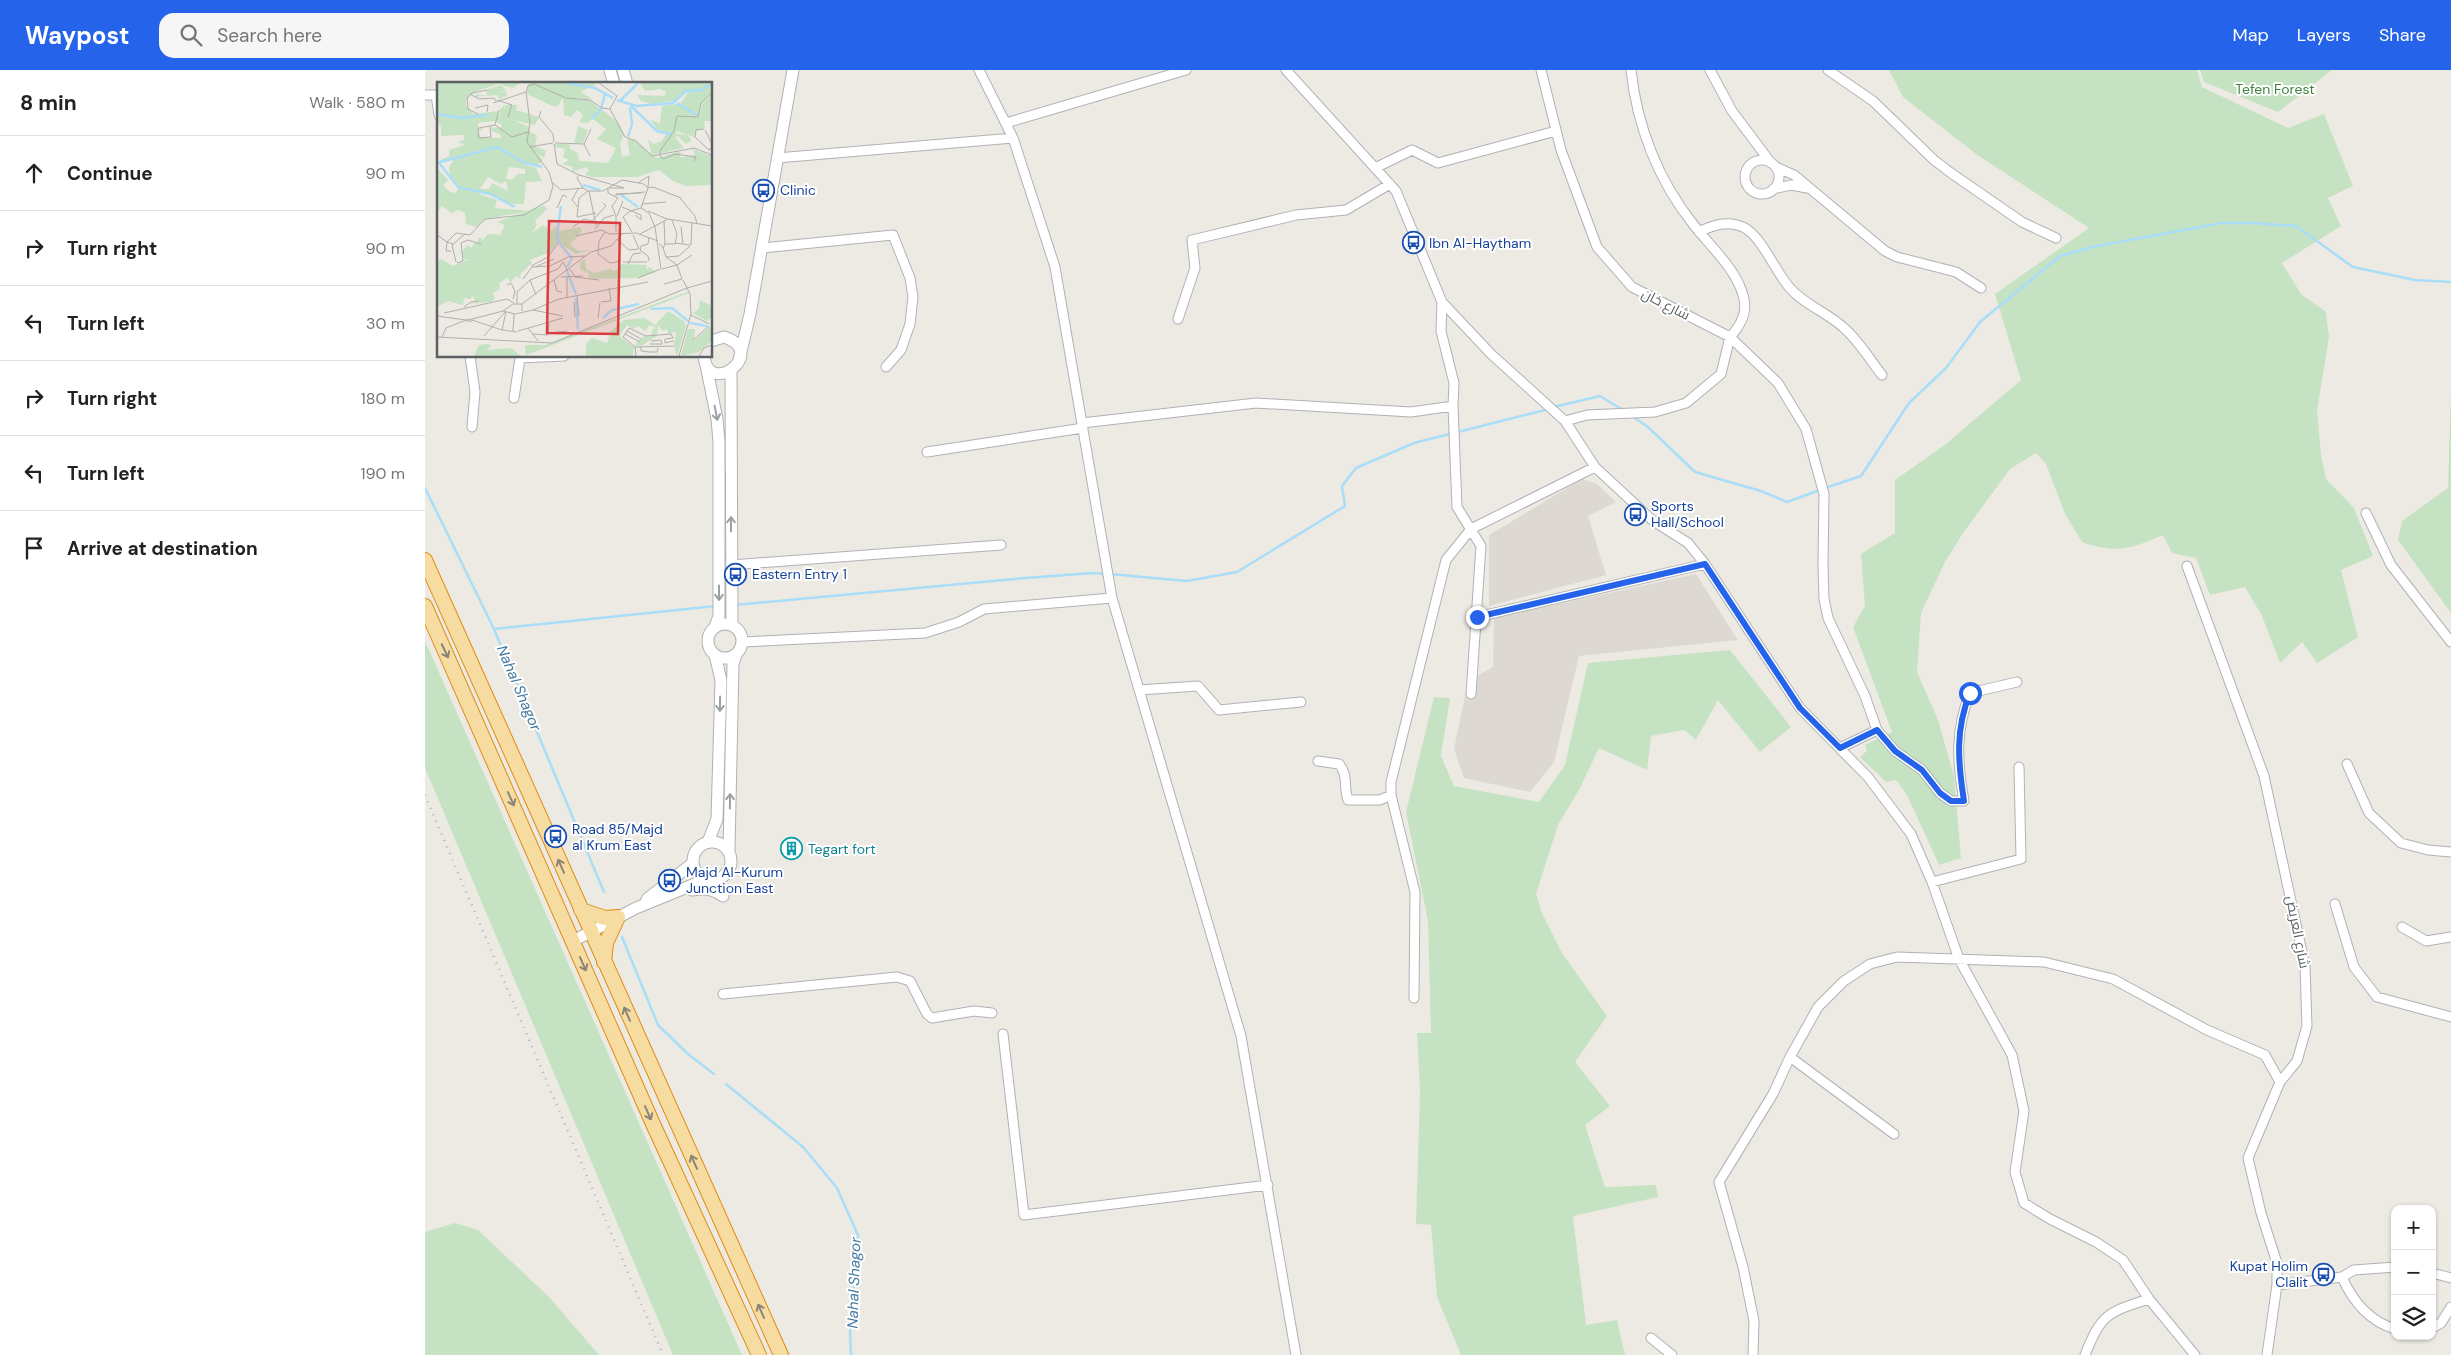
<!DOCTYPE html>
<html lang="en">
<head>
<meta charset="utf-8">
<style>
	:root { --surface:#fff; --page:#f6f6f6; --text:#222; --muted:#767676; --line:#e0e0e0; --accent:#2563eb }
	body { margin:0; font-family:"DM Sans",Cairo,sans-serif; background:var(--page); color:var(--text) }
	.controls { position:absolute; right:15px; bottom:15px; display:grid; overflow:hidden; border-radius:10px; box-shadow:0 1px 4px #0004 }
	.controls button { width:45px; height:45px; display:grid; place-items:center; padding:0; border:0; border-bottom:1px solid var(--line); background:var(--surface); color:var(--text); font:25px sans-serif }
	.stop { position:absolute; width:15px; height:15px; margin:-11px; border:4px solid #2563eb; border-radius:50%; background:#fff }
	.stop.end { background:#2563eb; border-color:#fff; box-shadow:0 1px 5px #0008 }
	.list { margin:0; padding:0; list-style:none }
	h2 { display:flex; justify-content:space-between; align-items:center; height:65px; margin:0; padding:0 20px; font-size:21px }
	h2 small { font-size:16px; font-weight:400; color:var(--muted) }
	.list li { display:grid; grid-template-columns:32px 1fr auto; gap:15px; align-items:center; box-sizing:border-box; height:75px; padding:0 20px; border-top:1px solid var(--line) }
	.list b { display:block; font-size:19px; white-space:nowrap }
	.list em { font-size:16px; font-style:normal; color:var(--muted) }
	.icon { flex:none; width:28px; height:28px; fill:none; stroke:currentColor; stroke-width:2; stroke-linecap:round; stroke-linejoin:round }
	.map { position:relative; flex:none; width:2026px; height:1285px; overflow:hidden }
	header { display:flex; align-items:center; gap:30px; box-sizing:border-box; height:70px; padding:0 25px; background:var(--accent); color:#fff }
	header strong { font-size:24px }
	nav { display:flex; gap:28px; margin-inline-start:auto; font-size:18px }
	.search { width:350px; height:45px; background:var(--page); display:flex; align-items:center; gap:12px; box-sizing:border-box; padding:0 18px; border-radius:15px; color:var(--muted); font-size:19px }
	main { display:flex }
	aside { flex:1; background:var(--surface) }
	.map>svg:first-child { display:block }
	.education { fill:#ddd9d2 }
	.green { fill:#c5e3c2 }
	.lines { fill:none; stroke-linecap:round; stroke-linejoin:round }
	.stream { stroke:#a9ddf8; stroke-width:2.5 }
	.minor-casing { stroke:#afb2b5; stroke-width:11 }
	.tertiary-casing { stroke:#afb2b5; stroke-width:13 }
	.trunk-casing { stroke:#df8d12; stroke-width:16 }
	.minor { stroke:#fff; stroke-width:9 }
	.tertiary { stroke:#fff; stroke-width:11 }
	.trunk { stroke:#f6dca1; stroke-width:14 }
	.rail { stroke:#b2b3b3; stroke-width:2.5; stroke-dasharray:1 6; stroke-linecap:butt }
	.oneway { stroke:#9da0a1 }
	.oneway2 { stroke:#8a8576 }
	.route { stroke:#2563eb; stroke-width:6 }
	.labels { text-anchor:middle; stroke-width:4; stroke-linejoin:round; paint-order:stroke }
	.park-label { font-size:14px; fill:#3f823c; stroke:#fff }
	.transit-label { font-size:14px; fill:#164399; stroke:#fff; text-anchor:start }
	.street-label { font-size:14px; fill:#5c6063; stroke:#fff }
	.culture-label { font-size:14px; fill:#0d838f; stroke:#fff; text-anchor:start }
	.water-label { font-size:15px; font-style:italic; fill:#447aa1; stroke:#fff }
	.inset-river { fill:none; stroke:#a9ddf8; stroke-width:2.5 }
	.inset-road { fill:none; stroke:#afafac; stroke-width:1 }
	.view { fill:#db3c3e; fill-opacity:0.15; stroke:#db3c3e; stroke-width:2.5 }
	.inset-edge { fill:none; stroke:#5c6063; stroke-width:2.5 }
</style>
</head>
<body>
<header>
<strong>Waypost</strong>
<div class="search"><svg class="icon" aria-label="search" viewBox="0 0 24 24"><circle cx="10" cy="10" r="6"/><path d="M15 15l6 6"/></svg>Search here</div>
<nav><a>Map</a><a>Layers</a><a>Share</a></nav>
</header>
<main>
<aside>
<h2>8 min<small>Walk · 580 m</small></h2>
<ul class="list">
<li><svg class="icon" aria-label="ahead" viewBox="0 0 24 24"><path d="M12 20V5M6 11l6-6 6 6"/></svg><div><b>Continue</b></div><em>90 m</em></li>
<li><svg class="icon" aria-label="right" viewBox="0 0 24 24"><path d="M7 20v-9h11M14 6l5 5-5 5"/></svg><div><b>Turn right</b></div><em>90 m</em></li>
<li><svg class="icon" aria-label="left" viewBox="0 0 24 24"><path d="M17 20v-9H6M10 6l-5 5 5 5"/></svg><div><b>Turn left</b></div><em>30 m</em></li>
<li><svg class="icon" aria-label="right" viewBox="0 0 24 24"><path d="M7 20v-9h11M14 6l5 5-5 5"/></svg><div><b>Turn right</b></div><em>180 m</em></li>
<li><svg class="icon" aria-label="left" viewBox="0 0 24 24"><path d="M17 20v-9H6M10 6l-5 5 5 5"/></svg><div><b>Turn left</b></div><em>190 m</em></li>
<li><svg class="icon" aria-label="arrive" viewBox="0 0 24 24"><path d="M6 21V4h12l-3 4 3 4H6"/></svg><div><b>Arrive at destination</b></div></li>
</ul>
</aside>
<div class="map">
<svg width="2026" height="1285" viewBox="0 0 2026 1285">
	<rect width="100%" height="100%" fill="#edeae4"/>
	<path class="education" d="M1157,409L1172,414L1191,432L1163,446L1181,505L1064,536V465Z
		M1271,504L1313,570L1154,586L1129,692L1105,722L1039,708L1029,679L1043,611L1068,597L1069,548Z"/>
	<path class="green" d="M1464,0H1772L1777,17L1863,58L1899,44L1928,116L1903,128L1916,156L1857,193L1876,224L1901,242L1904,267L1892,341L1896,384L1901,409L1929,438L1948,486L1916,500L1933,567L1892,593L1877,572L1855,593L1837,546L1820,517L1785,525L1771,488L1747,483L1738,465C1706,479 1691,484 1657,472L1640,444L1621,394L1611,383L1585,399L1538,463L1520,492L1496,543L1492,602L1513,650L1529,706L1536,788L1514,795L1482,725L1471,710L1461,712L1435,687L1442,681L1440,675L1467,662L1428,557L1440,536L1436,484L1470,463V410L1521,374L1596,310L1570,224L1664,158L1551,84L1478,27Z
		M1775,0H1907L1853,42L1779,12Z
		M2026,321V543L1973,470L1977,451L2023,418Z
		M0,571L317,1285H248L0,698Z
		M1305,580L1366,657L1335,682L1293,630L1271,670L1259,660L1226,666L1222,700L1174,678L1154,720L1133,755L1111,824L1117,843L1137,883L1182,946L1150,992L1185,1036L1160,1055L1180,1117L1231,1115L1233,1127L1148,1146L1161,1255L1192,1250L1200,1285H1036L1012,1227L1006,1155L991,1154L995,1021L992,963H1006L1003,851L981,742L1009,627L1025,628L1016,686L1029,716L1114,732L1140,695L1163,593Z
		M30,1153L53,1160L124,1227L174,1285H0V1162Z"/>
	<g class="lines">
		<path class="stream" d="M1129,337L1175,326L1198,340
			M1207,346L1223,357L1270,402L1336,421L1362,432L1395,420
			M0,418L69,559L179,822
			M1400,418L1436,406L1484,333L1521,298L1555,252L1635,186L1672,176L1797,153H1827L1871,156L1928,197L1990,210L2026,212
			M685,504L762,511L812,502L920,436L917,416L931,398L989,373L1124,339
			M309,535L589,509L667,503L680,504
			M69,559L291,536
			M197,867L233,955L263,984L289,1004
			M301,1014L378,1077L412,1118L433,1165L425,1263L426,1285"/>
		<defs>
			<path id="minor" d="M554,0L588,68L630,197L687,528L816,966L871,1285
				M861,0L971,121L1017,232L1066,284L1140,351L1170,397L1227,450L1263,473L1280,494L1375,638L1443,707L1486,764L1507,812L1534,889L1587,985L1599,1041L1590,1102L1599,1133L1625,1149L1671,1172L1698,1190L1724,1229L1770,1285
				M1116,0L1136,80L1172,177L1207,217L1305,267L1296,304L1261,333L1230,342L1162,345L1140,351
				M1206,0C1212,56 1233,110 1268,154C1284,175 1309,197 1317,222C1324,240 1317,254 1305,267L1353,313L1381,359L1399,424L1398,496L1399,529L1403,548L1440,626L1452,660L1415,678
				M1285,0L1307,41L1346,93
				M1403,0L1448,31L1509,90L1526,103L1597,152L1631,168
				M0,25H14
				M11,25L14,45
				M581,53L761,0
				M352,88L588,68
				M1320 107a17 17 0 1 1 34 0a17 17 0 1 1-34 0Z
				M1351,97L1369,105L1460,181L1472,187L1531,202L1556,218
				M950,98L987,80L1013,93L1131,61
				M1348,119L1366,115L1382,118
				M1274,162C1288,155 1303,150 1318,157C1336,165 1350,201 1364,217C1379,235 1402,242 1419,258C1434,271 1445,290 1457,305
				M337,178L468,165L485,208L488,227L485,254L476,280L461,297
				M1017,232L1016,261L1029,313L1028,336L1032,437L1056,476L1046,624
				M753,249L770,198L767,170L871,145L921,140L965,114
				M45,286L50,322L47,357
				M89,328L95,288L139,286
				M657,353L831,333L986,342L1028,336
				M502,382L658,358
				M1941,443L1966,495L2026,572
				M306,495L576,475
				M1762,496L1839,706L1880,896L1882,956L1872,991L1855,1012L1823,1088L1836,1143L1852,1193V1215L1842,1285
				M1052,547L1280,494
				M317,572L500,563L534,552L559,539L687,528
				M714,620L773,616L794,640L876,632
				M1452,660L1470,681L1497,700L1515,723L1526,731H1539C1532,691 1530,661 1545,623L1592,612
				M893,691L914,694C924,706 918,716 923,730H955L966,725
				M1922,694L1944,743L1976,773L2003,780L2026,782
				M1507,812L1596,789L1594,697
				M1910,834L1929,897L1952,927L2026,947
				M1977,857L2001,871L2026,867
				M298,924L472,907L485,911L502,944L507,948L549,941L567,943
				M989,928L990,822L966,725V712L1021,490L1046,459L1170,397
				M578,964L599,1145L843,1115
				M1365,987L1469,1064
				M2007,1203L2026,1208
				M1917,1207C1927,1230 1944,1251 1970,1259
				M1852,1215L1917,1207L1929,1200L1970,1197
				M2007,1258L2016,1253L2026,1237
				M1226,1268L1247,1285
				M1328,1285L1329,1251L1318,1197L1294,1112L1348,1024L1365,987L1393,937L1419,911L1445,894L1472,887L1619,892L1688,909L1782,960L1840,985L1855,1012
				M1660,1285C1676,1244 1683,1242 1724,1229"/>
			<path id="tertiary" d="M185,0L189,14
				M198,0L202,14
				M279,286C283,329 345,282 299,267L286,271
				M314,290L325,244L368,0
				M281,295L292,349L294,372V546L290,557
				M306,301L307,555
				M283 571a17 17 0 1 1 34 0a17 17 0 1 1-34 0Z
				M268 791a19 19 0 1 1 38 0a19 19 0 1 1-38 0Z
				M283,772L292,749L296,610L290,585
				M304,780L308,594L311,585
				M267,820C279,818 287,818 298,826
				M222,829L268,793
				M148,871L211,838L282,809"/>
			<path id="trunk" d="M0,490L356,1285
				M0,536L228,1054L334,1285
				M156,840L180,848L193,847
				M179,892L181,873L193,847"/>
		</defs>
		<use href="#minor" class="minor-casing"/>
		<use href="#tertiary" class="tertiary-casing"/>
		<use href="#trunk" class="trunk-casing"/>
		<use href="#minor" class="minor"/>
		<use href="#tertiary" class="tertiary"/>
		<use href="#trunk" class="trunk"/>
		<path class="rail" d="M0,725L238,1285"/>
	</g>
	<defs><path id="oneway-shaft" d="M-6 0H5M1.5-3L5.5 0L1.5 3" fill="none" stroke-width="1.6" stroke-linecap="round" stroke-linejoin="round" transform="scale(1.25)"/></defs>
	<g class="oneway">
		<use href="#oneway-shaft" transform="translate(291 343) rotate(79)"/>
		<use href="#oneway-shaft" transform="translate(306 454) rotate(-90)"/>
		<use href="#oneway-shaft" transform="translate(294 523) rotate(90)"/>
		<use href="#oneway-shaft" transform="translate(295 634) rotate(91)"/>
		<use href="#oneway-shaft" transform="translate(305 731) rotate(-89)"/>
	</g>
	<g class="oneway2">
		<use href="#oneway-shaft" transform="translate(20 581) rotate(65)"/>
		<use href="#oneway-shaft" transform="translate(86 729) rotate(66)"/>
		<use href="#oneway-shaft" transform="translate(136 796) rotate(-114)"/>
		<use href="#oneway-shaft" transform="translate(158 894) rotate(66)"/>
		<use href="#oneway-shaft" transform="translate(202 944) rotate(-114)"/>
		<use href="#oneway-shaft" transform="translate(223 1043) rotate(66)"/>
		<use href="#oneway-shaft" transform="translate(269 1092) rotate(-114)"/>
		<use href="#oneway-shaft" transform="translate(336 1241) rotate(-114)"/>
	</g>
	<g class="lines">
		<path class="route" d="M1052,547L1280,494L1375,638L1415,678L1452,660L1470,681L1497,700L1515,723L1526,731H1539C1533,692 1530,660 1545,623"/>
	</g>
	<defs>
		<symbol id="bus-ring" viewBox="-11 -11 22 22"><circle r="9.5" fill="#fff" stroke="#1a4fb4" stroke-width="1.5"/><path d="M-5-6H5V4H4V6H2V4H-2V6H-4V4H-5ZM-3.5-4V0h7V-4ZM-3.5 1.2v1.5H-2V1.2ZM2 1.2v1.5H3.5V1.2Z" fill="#1a4fb4"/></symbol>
		<symbol id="building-ring" viewBox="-11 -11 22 22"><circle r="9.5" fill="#fff" stroke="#0f9aa8" stroke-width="1.5"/><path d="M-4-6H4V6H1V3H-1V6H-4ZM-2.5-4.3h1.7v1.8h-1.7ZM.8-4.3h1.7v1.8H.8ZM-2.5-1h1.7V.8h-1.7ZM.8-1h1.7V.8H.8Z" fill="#0f9aa8"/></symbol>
	</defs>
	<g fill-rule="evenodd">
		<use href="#bus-ring" x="326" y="108" width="25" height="25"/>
		<use href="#bus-ring" x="976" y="160" width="25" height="25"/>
		<use href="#bus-ring" x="1198" y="432" width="25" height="25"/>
		<use href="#bus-ring" x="298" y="492" width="25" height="25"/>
		<use href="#bus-ring" x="118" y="754" width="25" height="25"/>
		<use href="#building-ring" x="354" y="766" width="25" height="25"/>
		<use href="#bus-ring" x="232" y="798" width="25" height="25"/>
		<use href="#bus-ring" x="1886" y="1192" width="25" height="25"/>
	</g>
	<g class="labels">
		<g class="park-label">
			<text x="1850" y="24">Tefen Forest</text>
		</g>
		<g class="transit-label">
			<text x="355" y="125">Clinic</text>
			<text x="1004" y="178">Ibn Al-Haytham</text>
			<text x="1226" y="441">Sports<tspan x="1226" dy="16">Hall/School</tspan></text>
			<text x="327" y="509">Eastern Entry 1</text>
			<text x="147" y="764">Road 85/Majd<tspan x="147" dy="16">al Krum East</tspan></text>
			<text x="261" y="807">Majd Al-Kurum<tspan x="261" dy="16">Junction East</tspan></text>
			<text x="1883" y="1201" text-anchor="end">Kupat Holim<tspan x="1883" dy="16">Clalit</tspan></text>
		</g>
		<g class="street-label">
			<text transform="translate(1241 234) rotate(27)" y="5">شارع خان</text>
			<text transform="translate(1873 862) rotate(79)" y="5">شارع العريض</text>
		</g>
		<g class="culture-label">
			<text x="383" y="784">Tegart fort</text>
		</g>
		<g class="water-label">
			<text transform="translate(94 618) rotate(67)" y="5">Nahal Shagor</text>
			<text transform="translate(429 1213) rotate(-88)" y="5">Nahal Shagor</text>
		</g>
	</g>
	<g transform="translate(12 12)">
		<rect width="275" height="275" fill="#edeae4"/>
		<path d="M0,1H83L76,6L62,2L40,9L29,17V24L37,32L61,29L63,35V27L68,23L67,27L69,23H80L79,28L102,35L98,43L76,38L92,45L93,50L100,53L98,64L109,69L107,76L97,70L106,78L101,83L87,82L99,86L105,99L89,100L87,122H74L46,109L42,112L60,118L58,126L93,129L48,137L39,145L29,142L28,131L21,128L15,131L5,124L0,130V86L11,98L6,103L13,110L19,111L21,106L35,109L25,107L13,94L12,86L17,76L0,80L12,74V68L28,63L21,60L27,58V53L4,54V45L0,39ZM58,39L65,43L63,46L54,45L55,49L63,52L64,56L43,55L41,48L45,49V46L41,47V41ZM72,85L88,87V92H81L74,98L69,96ZM51,95L64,102L69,99L71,109L55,101L52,107H43ZM91,1H161L144,10L155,17L129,16L152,18L181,40L187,52L183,62L185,75L193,73L190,57L197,58L220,76L244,69L243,75L256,74L258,72L255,67L275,74V103L249,104L236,99L222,88L200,95H154L148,92L152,88L149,85L135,90L136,85L125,82L132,78L126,75L128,67L118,65V62H132L133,67L141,71L142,79H147L171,81L179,66L160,57L169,47L156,37L151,41L143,40L146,33L140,28L134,35L127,33L126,16L121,24H115L90,12ZM203,1H275V10L264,22L263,34L265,22L275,12V39H267L268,46L258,49L257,55L239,49V52L250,53L255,58L249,62L241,54L238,55L247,66L215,73L211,58L217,62L225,59L230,50L220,47L213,38L223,41L225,24L241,22L250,27L244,21L252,9L236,19L215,22L204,19L200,13L227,14L229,10L223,7L208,9ZM64,3L69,8L59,12L69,9L70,14L62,17L60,13L38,15L39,12L50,14L49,8ZM141,44L151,48L146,61L137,62ZM107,123L110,127L98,139L100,143L95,151L106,143L114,149L118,145L123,149L143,145L145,149L133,163L142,169L155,168L138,172L121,160L113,170L93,178L95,181L84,191L83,197L79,194L74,200L70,196L62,201L63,207L56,211L58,217L53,220L32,222L39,220L35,213L34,217L27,216L26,223L11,219L0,225V180L4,177L16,184L33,177L27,178L25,170L30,163L35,166L37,160L40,161L42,155L46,158L51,152L63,153L68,143L60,140ZM148,177L149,187L157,191L173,187V184L175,189L180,188L184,182L210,183L209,188L212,185L219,190L201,196L158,197L151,195L152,191L144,188L143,180ZM250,210L252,211L89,273L88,263H108ZM263,218L275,224V236L270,238L272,241L256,231L262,226ZM231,229L247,239L249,245L240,274L237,264L239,250L231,252L230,247L226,249L221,243L220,254L204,264L197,263L207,254L214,255L216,245L218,247L219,246L213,243L208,249L201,244L196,247L190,243L182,254L197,265L196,274H142H149V262L155,256L170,261L174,249L187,238L208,236L218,243ZM272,245L275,246V259L262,270L244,274L251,247H258L257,259ZM50,262L55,263L50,268L74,266L84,274H37L42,263Z" fill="#c5e3c2" fill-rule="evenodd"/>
		<path class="inset-river" d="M129,1L158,6L176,16M180,18L199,24L236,21L249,9L264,8L275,2M183,19L201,1M240,21L260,33M194,24L220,49L234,52M0,32L24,36L50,33M155,37L164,27L168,12M191,55L195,42L193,25M0,81L60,65L86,80L105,85M3,82L21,105L53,112L78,125M146,103L163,108M184,113L201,125M124,124L120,152L122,161L135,176L130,185M130,189L139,212M139,216L141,248M214,227L235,226L251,239M166,236L175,228L202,222M253,241L270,244"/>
		<path class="inset-road" d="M162,1L180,14L173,27M33,12L42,17L57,16L59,19M60,18L75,23L71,35M56,21L89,10M38,26L51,23L50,30M173,27L188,55L199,59L215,74L257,66L275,73M104,29L102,35L116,52L117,60M41,32L31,27L30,16L35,11L50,8M58,43L75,55L91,50M53,44L54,55L42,56L41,46H42L58,43L62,28M267,47L259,48L258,55L272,68L275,65M268,48L275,62M118,61L147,62L153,74M117,62L120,82L142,93L140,96L146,106M147,62L154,47M92,65L116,61M223,74L226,77L238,72L259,75L257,79M223,74V69L237,49L240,34L261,35L264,21L275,11M142,93L187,106H172M116,101L124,108L146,106L151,109H166L185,98L207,102L211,106L204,126L212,131L218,145M201,101L212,94L211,105M211,106L216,105L244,116M141,107L135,118L141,125M171,107V111L181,116L175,124L179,134V150M151,109L142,116L140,135L159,131M152,109L159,143M179,112L204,111M178,113L208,110M243,116L258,134L260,142M205,122L229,120M185,125L204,133V138L198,133M120,126L126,113L130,115M211,129L230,137M180,134L186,119M227,139L228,162M136,145L147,137L155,139L169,124L166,121M218,145L224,187M244,145L246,162M158,147L167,136L177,133M168,150L162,159L161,172L173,181L184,179M195,150L186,135L193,129L204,126M203,152L231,137L275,144M0,153L10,160L19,151L33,153L48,137L87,133L112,118L116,104L112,90L90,60L93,41L89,10L91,4L97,2L129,16L153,18L165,26L173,27M196,153L202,167M139,154L165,148L172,152L199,151L221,159M212,155L211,162L204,164L203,168L211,174L212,179M180,157L192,168L201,167M222,161L226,166L228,162H238L240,152L235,138M238,161L253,163M254,163L255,140M226,166L229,175L240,183L255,173M14,169H9L10,160L16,162M229,175L242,174L253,164M19,180L15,163L28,152M186,180H210M20,181L26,179L24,161L31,158L44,162M191,182L196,172L204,171M94,184L111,175L121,161M100,184L117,177M133,187L138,195L162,198M225,187L240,183L245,197M124,195L146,194M130,195V215M201,196L223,187M86,197L95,185L113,184L131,175L149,174M93,198L99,213M117,198L120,209L125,210M227,202L245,197M70,203L74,201L78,209L76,217M140,214L142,234M137,220L138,235M164,220L174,219L172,206M80,221V210L93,198L121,187L126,180L131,189M27,225L34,220L41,219M96,228L122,217L211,200M66,229L76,222H85M85,229V222L139,181L154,170L174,164L186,151M7,231L70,217L77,221M254,233L272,242M0,234L29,238M161,236L163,221M35,237L66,229L78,232L96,228L126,234M35,237V239H29V238ZM35,238L65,248L80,250M91,246L101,259M65,248L69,230M76,249L77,232M81,249L126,236M190,249L204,257M112,251L130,249M96,252L111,253L112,241M188,252L203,260M47,254L69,229M0,255L115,261L250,206L275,199M5,255L9,246L29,238M236,256L228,257V261L237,259M256,258L272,244M213,262H225L224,258L214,259M198,265L237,264M204,265V269L212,270H220L221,266M199,274L198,265L186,255L192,246L209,254L234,252L236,256M242,274L254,232L253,212L246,198M262,274L267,266L275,263"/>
		<path class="view" d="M112,139L183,141L181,252L110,251Z"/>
		<rect width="275" height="275" class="inset-edge"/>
	</g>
</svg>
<div class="controls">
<button>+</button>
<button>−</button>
<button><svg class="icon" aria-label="layers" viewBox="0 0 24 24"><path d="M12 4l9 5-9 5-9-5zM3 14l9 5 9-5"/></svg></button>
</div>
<div class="stop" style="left:1545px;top:623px"></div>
<div class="stop end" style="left:1052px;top:547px"></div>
</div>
</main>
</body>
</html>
